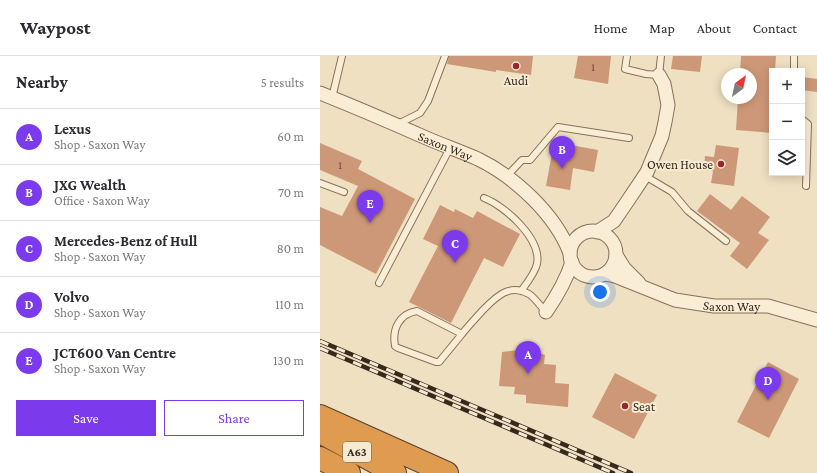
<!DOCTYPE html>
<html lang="en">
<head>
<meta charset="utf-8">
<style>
	:root { --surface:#fff; --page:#f7f7f7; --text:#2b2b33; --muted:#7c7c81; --line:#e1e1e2; --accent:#7c3aed }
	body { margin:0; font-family:"Crimson Pro",serif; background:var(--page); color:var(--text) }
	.controls { position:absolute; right:12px; top:12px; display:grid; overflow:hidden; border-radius:0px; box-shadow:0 2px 10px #0003 }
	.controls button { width:36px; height:36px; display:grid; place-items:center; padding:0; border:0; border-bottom:1px solid var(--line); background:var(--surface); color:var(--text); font:20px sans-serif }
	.compass { position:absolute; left:401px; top:12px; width:36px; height:36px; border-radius:50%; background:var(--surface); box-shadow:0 2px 10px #0003; rotate:33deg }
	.you { position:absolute; left:280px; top:236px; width:14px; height:14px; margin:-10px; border:3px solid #fff; border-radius:50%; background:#1a73e8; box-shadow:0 0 0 6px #1a73e833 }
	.badge { display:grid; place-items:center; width:26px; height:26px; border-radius:50%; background:var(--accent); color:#fff; font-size:13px; font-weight:700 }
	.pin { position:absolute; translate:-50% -33px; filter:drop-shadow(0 1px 2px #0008) }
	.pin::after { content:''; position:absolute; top:21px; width:14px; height:12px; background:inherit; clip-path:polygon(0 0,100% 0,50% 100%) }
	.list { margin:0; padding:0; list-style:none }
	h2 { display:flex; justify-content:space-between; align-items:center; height:52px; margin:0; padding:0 16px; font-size:17px }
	h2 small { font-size:13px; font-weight:400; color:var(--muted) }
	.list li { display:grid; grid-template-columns:26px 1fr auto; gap:12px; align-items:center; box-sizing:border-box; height:56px; padding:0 16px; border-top:1px solid var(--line) }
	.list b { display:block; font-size:15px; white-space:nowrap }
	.list p { margin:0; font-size:13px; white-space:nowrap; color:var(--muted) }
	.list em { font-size:13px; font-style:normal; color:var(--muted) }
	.actions { display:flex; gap:8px; padding:12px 16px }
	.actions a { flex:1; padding:9px 0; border:1px solid var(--accent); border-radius:0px; text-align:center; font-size:14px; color:var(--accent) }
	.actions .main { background:var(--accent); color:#fff }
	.icon { flex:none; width:22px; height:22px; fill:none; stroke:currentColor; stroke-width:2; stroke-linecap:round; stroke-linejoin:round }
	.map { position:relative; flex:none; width:497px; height:417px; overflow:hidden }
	header { display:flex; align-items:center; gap:24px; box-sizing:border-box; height:56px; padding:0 20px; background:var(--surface); border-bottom:1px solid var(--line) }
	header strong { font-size:19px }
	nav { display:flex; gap:22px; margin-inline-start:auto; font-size:14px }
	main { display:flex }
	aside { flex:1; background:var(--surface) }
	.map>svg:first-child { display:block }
	.building { fill:#cd9877 }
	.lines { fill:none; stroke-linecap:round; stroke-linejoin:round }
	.lane-casing { stroke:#897159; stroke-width:8 }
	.street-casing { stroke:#897159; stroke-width:15 }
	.highway-casing { stroke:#563f2d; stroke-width:24 }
	.lane { stroke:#f9edd5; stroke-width:6 }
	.street { stroke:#f9edd5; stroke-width:13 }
	.highway { stroke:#df9c51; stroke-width:22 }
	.rail-casing { stroke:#38291d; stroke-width:4.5 }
	.rail { stroke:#f6ead2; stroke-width:3; stroke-dasharray:9; stroke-linecap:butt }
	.poi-dot { fill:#98282d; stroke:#f6ead2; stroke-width:1.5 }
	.labels { text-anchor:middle; stroke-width:4; stroke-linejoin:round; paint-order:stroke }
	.number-label { font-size:11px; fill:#5d4534 }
	.shield { fill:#f6ead2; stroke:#716353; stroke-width:1 }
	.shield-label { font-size:12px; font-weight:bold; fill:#38291d }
	.poi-label { font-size:13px; fill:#38291d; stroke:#f6ead2 }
	.street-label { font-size:13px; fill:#38291d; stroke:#f6ead2 }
</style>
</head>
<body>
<header>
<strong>Waypost</strong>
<nav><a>Home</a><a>Map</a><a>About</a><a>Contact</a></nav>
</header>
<main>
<aside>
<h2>Nearby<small>5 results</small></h2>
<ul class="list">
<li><span class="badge">A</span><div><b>Lexus</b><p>Shop · Saxon Way</p></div><em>60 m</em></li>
<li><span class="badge">B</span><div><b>JXG Wealth</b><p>Office · Saxon Way</p></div><em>70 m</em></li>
<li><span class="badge">C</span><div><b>Mercedes-Benz of Hull</b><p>Shop · Saxon Way</p></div><em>80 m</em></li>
<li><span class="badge">D</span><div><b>Volvo</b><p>Shop · Saxon Way</p></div><em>110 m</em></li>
<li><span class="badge">E</span><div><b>JCT600 Van Centre</b><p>Shop · Saxon Way</p></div><em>130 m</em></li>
</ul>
<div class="actions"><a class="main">Save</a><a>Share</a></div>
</aside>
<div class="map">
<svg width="497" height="417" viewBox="0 0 497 417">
	<rect width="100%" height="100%" fill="#efe0c2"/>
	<path class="building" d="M129,0H213L211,19L176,14V16L127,8Z
		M258,0H291L288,28L254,22Z
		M353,0H382L380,16L351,13Z
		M421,0H456L455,15H452V77L416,74L418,42H431V18H420Z
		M482,21L497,23V36L482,34Z
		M234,86L278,94L274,116L253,112L250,134L226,130Z
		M0,87L42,105L38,113L95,143L56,218L0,189V151L22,160L38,130L0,114Z
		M396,89L419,92L414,130L391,127L393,115L384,114L385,100L394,101Z
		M390,138L411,154L422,140L450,161L438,177L449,184L427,213L410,200L420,187L377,155Z
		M120,149L134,156L135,153L153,162L157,155L200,178L183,211L164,202L131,267L89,246L118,190L103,183Z
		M203,292L225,299L224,308L236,309L235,327L249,328L248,351L206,347V339L194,338L195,331L179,330L182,296L198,294Z
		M448,306L479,323L449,382L417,366Z
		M295,317L337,339L314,383L272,361Z"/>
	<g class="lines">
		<defs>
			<path id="lane" d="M307,0L305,13L326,18L339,19L341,0
				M474,15V0
				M12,42L22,0
				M482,63L488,68L486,130
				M78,68L100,57L108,45L125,0
				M187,120L202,104H210L238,71L309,82
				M325,120L352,136L368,155L406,185
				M0,127L24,136
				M164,142C185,150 222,183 217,208C215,217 207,227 201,235
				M59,227L130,92
				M142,278L119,306H116L78,292L75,290C72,273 79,258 97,255L142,278C149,269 156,262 163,254C176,241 189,227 209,238C215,242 221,251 226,256"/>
			<g id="street">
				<path id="s1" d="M0,37C35,51 70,66 104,81C122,89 140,95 158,103C195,121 235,158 250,197"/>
				<circle cx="273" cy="198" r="23"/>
				<path d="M277,176L294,165L309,143L327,116L342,80L345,66L348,49L344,28L339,19"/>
				<path d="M296,199L304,212L319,227"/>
				<path id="s2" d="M285,218L295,220L355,244L394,250H448L497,264"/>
				<path d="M226,256C237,240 246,225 252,206"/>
			</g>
			<path id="highway" d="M0,360L127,417
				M0,376L75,417
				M0,402L29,417"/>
		</defs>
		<use href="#lane" class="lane-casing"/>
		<use href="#street" class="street-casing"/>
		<use href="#highway" class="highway-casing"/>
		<use href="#lane" class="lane"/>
		<use href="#street" class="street"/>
		<use href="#highway" class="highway"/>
		<defs>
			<path id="rail" d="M0,285L311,417
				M0,292L293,417"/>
		</defs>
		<use href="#rail" class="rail-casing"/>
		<use href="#rail" class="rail"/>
	</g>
	<g class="poi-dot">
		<circle cx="196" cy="10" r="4"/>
		<circle cx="401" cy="108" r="4"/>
		<circle cx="305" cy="350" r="4"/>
	</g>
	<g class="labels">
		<g class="number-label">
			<text x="273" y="15">1</text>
			<text x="20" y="113">1</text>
		</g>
		<rect class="shield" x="23" y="386" width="28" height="20" rx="3"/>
		<g class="shield-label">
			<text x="37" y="400">A63</text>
		</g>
		<g class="poi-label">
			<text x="196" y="29">Audi</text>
			<text x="393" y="113" text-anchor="end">Owen House</text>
			<text x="313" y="355" text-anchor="start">Seat</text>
		</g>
		<g class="street-label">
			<text dy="5" stroke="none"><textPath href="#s1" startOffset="136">Saxon Way</textPath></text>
			<text dy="5" stroke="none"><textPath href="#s2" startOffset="132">Saxon Way</textPath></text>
		</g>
	</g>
</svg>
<div class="controls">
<button>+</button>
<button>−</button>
<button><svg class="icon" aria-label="layers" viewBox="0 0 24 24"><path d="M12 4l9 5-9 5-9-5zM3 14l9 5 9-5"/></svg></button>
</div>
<svg class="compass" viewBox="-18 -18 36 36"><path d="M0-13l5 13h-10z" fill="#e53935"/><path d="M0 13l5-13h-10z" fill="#7c7c81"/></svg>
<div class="you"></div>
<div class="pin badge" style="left:208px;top:318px">A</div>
<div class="pin badge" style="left:242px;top:113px">B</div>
<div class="pin badge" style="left:135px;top:207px">C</div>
<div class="pin badge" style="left:448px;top:344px">D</div>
<div class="pin badge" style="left:50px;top:167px">E</div>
</div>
</main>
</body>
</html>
